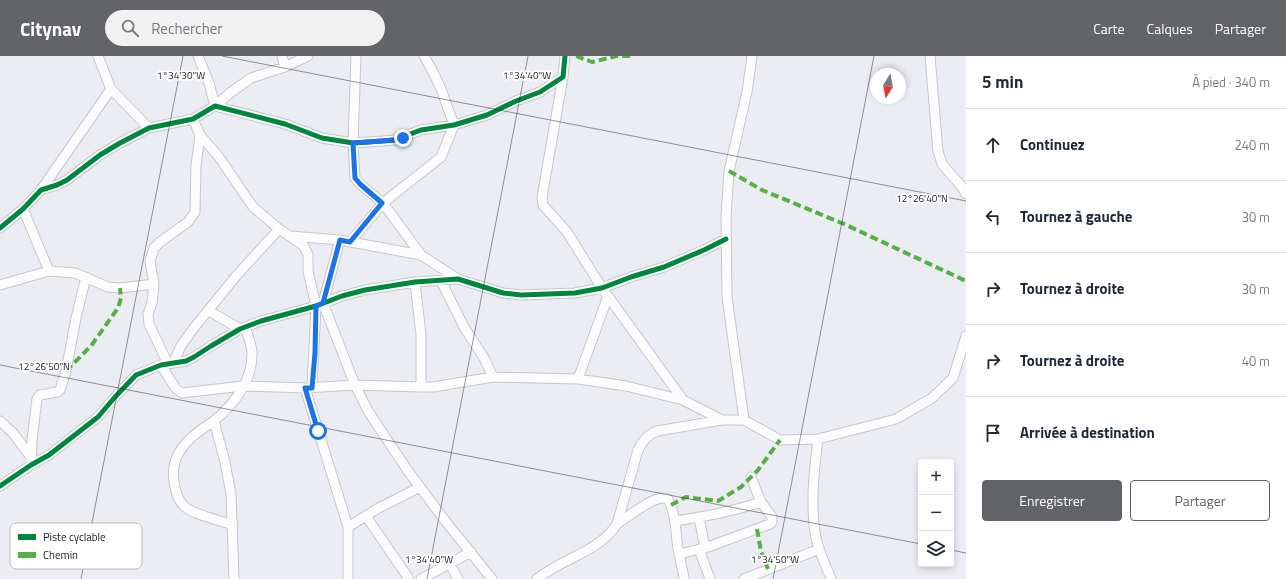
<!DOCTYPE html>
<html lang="fr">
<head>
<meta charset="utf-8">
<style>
	:root { --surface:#fff; --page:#f2f2f3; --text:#1f2937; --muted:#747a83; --line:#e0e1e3; --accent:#636468 }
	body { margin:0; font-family:"Titillium Web",sans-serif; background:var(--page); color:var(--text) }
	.controls { position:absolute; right:12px; bottom:12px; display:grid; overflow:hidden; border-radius:4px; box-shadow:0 2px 6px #0003 }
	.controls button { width:36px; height:36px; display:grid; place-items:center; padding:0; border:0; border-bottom:1px solid var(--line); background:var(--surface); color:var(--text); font:20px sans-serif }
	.compass { position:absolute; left:870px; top:12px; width:36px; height:36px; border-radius:50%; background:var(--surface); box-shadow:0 2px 6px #0003; rotate:191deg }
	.stop { position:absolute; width:12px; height:12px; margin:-9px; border:3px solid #1a73e8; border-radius:50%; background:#fff }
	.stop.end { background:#1a73e8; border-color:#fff; box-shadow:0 1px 4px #0008 }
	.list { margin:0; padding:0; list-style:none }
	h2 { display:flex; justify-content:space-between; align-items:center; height:52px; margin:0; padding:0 16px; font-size:17px }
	h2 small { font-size:13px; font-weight:400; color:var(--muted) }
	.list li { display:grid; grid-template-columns:26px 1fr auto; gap:12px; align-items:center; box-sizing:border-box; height:72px; padding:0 16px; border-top:1px solid var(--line) }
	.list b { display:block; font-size:15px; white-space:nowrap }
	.list em { font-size:13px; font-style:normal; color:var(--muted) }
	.actions { display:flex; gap:8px; padding:12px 16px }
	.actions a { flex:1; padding:9px 0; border:1px solid var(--accent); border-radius:4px; text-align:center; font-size:14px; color:var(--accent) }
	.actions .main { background:var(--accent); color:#fff }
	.icon { flex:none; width:22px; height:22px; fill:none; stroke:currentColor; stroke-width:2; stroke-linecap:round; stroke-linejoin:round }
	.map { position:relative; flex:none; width:966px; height:523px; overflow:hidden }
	header { display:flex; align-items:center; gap:24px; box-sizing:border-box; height:56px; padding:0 20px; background:var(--accent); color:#fff }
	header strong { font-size:19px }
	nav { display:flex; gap:22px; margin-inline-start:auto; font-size:14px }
	.search { width:280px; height:36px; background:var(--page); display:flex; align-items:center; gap:10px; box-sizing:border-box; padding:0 14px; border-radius:22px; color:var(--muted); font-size:15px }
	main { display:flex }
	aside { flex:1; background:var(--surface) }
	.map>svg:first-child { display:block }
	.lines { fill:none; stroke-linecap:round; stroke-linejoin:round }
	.minor-casing { stroke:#c6c7cb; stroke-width:11 }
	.minor { stroke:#fcfcfd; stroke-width:9 }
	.quiet { stroke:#55b145; stroke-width:4; stroke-dasharray:8 4; stroke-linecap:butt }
	.cycleway-casing { stroke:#fff; stroke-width:8 }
	.cycleway { stroke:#00873e; stroke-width:5 }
	.route { stroke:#1a73e8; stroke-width:5 }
	.ticks { fill:none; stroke:#191a1d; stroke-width:1; stroke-opacity:0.45 }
	.key { fill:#fff; stroke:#bababb; stroke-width:1 }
	.key-label { font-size:11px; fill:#191a1d }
	.ticks-label { font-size:10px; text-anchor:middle; fill:#191a1d; stroke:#fff; stroke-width:3.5; stroke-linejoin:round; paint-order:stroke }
</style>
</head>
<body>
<header>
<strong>Citynav</strong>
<div class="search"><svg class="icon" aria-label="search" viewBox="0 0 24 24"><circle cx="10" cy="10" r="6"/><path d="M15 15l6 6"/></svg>Rechercher</div>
<nav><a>Carte</a><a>Calques</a><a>Partager</a></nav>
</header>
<main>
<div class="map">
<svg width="966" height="523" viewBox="0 0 966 523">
	<rect width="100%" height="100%" fill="#ecedf3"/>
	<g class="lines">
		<defs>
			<path id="minor" d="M98,0L111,33L149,72
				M198,0L209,27L215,50L230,37L251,22L285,11L308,0
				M282,0L285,11
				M356,0L353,87L355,122L360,128L383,147L421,199L458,223
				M930,0L938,95L942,108L962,131L966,138
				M563,21L542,141L543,149L567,176L602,232L683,344
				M193,63L200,79L219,101L253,151L279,173L304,190L308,199V215L316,250L312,332
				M41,134L111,33
				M23,153L49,215
				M0,172L23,153L41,134L57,129L67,124L100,99L120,87L149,72L193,63L215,50L285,68L322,82L353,87L383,85L394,84L421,74L454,69L487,59L516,45L540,36L563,21L565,0
				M290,180L340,184
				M350,186L383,147L441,101L454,69L441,33L433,16L424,0
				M421,199L340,184L323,247L355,329L368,355L408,415L446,466L492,523
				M441,225L464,271L484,302L493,321
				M415,226L421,279V331
				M154,228L152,247L148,258L149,268L168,308
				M0,229L49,215L75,217L108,231L120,232L154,228L150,205L154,192L160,186L188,166L195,156L196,109L200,79
				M209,255L240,273
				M173,307L181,290L193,273L237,219L279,173
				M161,309L176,333L182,337L243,330L305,332L355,329L421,331H433L493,321L578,323L626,330L683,344L722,364
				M578,323L608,240
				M305,332L348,471V523
				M744,364L727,241L726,160L729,115L747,36L752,0
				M0,365L13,377L31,401
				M214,365C189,381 167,398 175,431C176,437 179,445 184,450C191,458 222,465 233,469
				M818,383C814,415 810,450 816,482C819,496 826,510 831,523
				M31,409L32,384L37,343L40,339L57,336L60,334L66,315L76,262L86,221
				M0,430L31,409L49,399L98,361L115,341L136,319L161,309L186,305L194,301L211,290L240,273L261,265L316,250L342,240L365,234L415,226L458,223L503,237L521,239L575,237L602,232L631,221L664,211L704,194L726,183
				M366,460L409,523
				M699,462L705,492
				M675,465C706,460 731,456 761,446
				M617,468C628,461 656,437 668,443C677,460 675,479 679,498C681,507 683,515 684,523
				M348,471L377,453L420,431
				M699,493L710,523
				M679,498L708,491L770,468L772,466V461L761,446L751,421
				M450,508L458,523
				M234,523L231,438L225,406L214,365C234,348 253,325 252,296C251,287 248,279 245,271
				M421,523L471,496
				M537,523C562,502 598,497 617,468L638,394C643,385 647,379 657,375L722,364H744L780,384L818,383L896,363L932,342L953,322L966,280
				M744,523L819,493"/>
		</defs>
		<use href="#minor" class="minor-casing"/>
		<use href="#minor" class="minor"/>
		<path class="quiet" d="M576,0L592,6L617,0H634
			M729,115L762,134L844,168L966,225
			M66,315L91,290L118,252L121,242L120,232
			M671,449L686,441L718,445L741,431L758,414L780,384
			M757,473L761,495L768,513"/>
		<defs>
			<path id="cycleway" d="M0,172L23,153L41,134L57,129L67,124L100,99L120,87L149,72L193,63L215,50L285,68L322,82L353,87L383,85L394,84L421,74L454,69L487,59L516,45L540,36L563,21L565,0
				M0,430L31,409L49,399L98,361L115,341L136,319L161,309L186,305L194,301L211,290L240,273L261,265L316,250L342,240L365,234L415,226L458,223L503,237L521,239L575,237L602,232L631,221L664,211L704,194L726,183"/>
		</defs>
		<use href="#cycleway" class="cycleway-casing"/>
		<use href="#cycleway" class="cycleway"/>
	</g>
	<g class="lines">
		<path class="route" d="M318,375L305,332H312L315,297L316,250L323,247L340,184L350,186L382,147L360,128L355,122L353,87L394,84L403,82"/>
	</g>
	<path class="ticks" d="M222,0L966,145M0,309L921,488M951,494L966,497M81,523L183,0M427,523L528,0M773,523L874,0"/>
	<rect x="10" y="467" width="132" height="46" rx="6" class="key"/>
	<rect x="18" y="478" width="18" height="6" fill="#00873e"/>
	<rect x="18" y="496" width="18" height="6" fill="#55b145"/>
	<g class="key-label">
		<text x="43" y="485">Piste cyclable</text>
		<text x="43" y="503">Chemin</text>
	</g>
	<g class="ticks-label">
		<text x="181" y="23">1°34'30"W</text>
		<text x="527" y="23">1°34'40"W</text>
		<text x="922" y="146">12°26'40"N</text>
		<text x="44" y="314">12°26'50"N</text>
		<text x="429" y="507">1°34'40"W</text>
		<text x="775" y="507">1°34'50"W</text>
	</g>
</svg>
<div class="controls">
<button>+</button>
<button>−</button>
<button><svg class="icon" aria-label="layers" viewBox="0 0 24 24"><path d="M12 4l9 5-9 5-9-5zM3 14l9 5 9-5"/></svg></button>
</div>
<svg class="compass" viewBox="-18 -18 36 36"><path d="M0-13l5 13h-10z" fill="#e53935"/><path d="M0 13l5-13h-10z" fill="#747a83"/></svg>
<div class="stop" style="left:318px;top:375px"></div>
<div class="stop end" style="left:403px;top:82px"></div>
</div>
<aside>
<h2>5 min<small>À pied · 340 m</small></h2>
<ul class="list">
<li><svg class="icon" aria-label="ahead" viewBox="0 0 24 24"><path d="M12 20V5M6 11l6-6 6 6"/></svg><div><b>Continuez</b></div><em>240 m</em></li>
<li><svg class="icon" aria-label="left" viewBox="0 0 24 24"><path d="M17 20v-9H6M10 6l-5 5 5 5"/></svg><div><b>Tournez à gauche</b></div><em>30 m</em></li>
<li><svg class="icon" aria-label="right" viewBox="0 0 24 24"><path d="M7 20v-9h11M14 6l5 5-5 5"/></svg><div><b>Tournez à droite</b></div><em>30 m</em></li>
<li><svg class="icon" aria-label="right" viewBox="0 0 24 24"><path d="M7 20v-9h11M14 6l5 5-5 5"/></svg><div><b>Tournez à droite</b></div><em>40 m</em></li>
<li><svg class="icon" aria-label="arrive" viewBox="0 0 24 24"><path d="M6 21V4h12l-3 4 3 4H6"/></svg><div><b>Arrivée à destination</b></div></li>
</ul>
<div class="actions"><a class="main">Enregistrer</a><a>Partager</a></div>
</aside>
</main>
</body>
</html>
